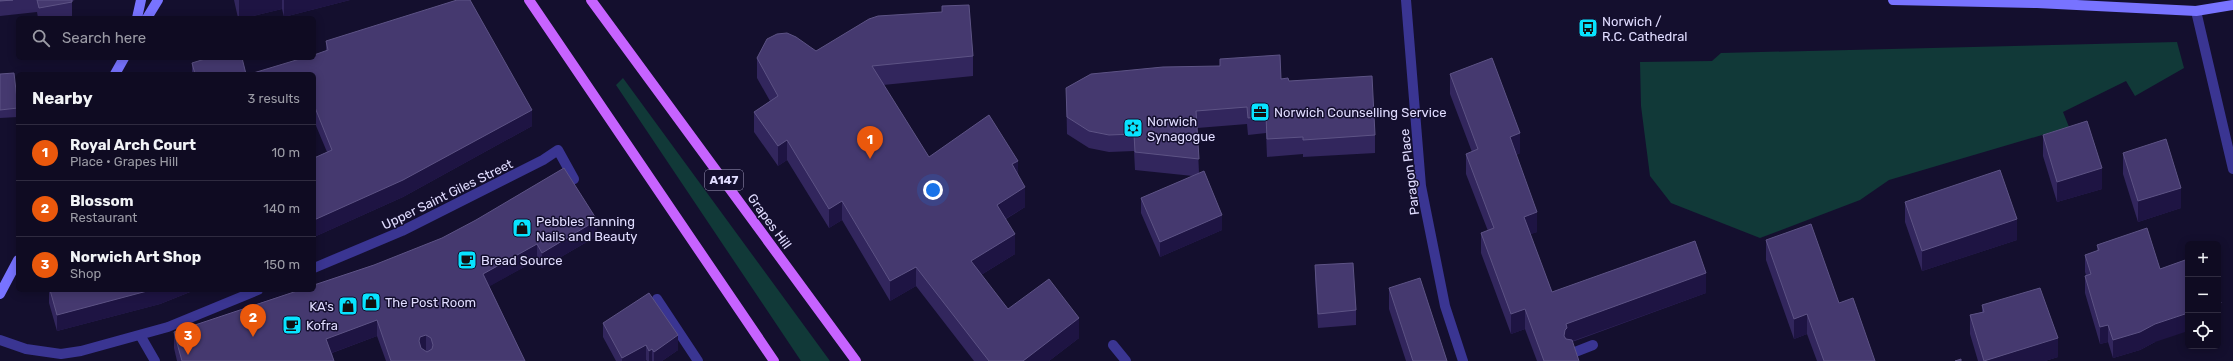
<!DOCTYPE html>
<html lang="en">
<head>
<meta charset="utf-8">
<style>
	:root { --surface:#0f0b22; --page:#18142a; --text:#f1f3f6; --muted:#9b9ba5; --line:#2f2b40; --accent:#ea580c }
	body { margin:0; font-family:Rubik,sans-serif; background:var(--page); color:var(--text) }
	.controls { position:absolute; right:12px; bottom:12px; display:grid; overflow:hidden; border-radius:6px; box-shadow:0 2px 10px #0003 }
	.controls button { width:36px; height:36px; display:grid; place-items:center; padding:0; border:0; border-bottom:1px solid var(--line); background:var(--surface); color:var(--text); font:20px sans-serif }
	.you { position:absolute; left:933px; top:190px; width:14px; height:14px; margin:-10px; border:3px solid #fff; border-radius:50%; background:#1a73e8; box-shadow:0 0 0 6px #1a73e833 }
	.badge { display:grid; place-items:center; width:26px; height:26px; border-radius:50%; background:var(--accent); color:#fff; font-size:13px; font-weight:700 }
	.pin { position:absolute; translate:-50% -33px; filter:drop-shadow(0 1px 2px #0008) }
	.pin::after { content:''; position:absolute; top:21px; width:14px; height:12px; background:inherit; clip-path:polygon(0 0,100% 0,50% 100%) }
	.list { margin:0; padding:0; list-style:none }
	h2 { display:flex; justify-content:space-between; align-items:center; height:52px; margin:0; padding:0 16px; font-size:17px }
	h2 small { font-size:13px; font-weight:400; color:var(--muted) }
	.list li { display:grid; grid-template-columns:26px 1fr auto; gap:12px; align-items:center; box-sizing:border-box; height:56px; padding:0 16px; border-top:1px solid var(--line) }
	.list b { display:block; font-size:15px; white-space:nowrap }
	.list p { margin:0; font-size:13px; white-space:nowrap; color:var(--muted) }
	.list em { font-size:13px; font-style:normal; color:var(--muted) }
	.icon { flex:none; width:22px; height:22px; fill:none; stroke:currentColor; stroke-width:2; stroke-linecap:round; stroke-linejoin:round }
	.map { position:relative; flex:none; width:2233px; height:361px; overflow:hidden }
	.search { position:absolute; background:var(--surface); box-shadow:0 2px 10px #0003; left:16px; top:16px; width:300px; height:44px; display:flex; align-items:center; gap:10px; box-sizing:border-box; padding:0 14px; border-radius:6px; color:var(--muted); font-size:15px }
	.panel { position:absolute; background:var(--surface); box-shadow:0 2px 10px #0003; left:16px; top:72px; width:300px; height:220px; border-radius:6px }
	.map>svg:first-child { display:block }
	.green { fill:#113938 }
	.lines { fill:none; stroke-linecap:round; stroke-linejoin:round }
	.lane { stroke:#3a3592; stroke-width:10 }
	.street { stroke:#3a3592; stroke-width:10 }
	.secondary { stroke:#7873ff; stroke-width:10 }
	.primary { stroke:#c763ff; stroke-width:10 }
	.wall { fill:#32265d }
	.shaded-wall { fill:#1e1443 }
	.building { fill:#45396f; stroke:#5d5385; fill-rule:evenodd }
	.labels { text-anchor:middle; stroke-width:3; stroke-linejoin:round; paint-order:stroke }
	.shield { fill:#140f2e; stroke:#a39ec0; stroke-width:1 }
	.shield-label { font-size:12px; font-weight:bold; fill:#e0dcff }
	.poi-label { font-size:13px; fill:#e0dcff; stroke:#140f2e; text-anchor:start }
	.street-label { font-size:13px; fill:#e0dcff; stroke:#140f2e }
</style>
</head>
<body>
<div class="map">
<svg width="2233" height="361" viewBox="0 0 2233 361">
	<rect width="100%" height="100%" fill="#140f2e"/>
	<path class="green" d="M2177,42L2184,68L2135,96L2126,81L2063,112L2069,127L1889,180L1860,200L1760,238L1671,203L1650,176L1641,106L1640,62L1712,61L1721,53Z
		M623,78L830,361H801L616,85Z"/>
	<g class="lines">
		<path class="lane" d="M1570,354L1593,345"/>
		<path class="street" d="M1406,0L1421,186L1445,306L1463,361
			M2196,11L2233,169
			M314,268L402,231L543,160L558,150L574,179
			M657,299L698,361
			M140,335L155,361
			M0,340L26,349L61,354L81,351L168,327L258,290
			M1113,345L1126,361"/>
		<path class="secondary" d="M1893,0L2037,3L2196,11L2233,5
			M137,18L141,0
			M147,18L158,0
			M115,74L124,58
			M0,294L18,260"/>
		<path class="primary" d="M529,0L774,361
			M591,0L856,361"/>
	</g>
	<path class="wall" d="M0,0H75L72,1V16L64,18H38L37,12L0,16Z
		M234,0H350L284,17L282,9L245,18H238Z
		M326,41L532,126L403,197L314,237V158L327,152L314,121V74L326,51Z
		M816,51L973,56V76L883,85L929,157L1018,175L1025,207L1006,219L1015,254L981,275L1008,309L1079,338L1049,361H974L916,286L890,301L842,220L829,228L787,160L778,166L754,132V112L770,101L757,78V58Z
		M1220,59L1289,81L1375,135V153L1303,157V154L1267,157L1266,133L1248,135L1247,124L1197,128L1199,173L1222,230L1160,257L1141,213V198L1193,176L1135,170L1134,151L1109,152L1089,148L1067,134L1066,88L1220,66Z
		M192,63L246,74H192Z
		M0,74L18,108V117L0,118Z
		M1450,74L1520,153L1516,155L1537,232L1530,234L1552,292L1706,293L1572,342L1579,361H1537L1525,329L1511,334L1481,253V233L1488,231L1466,174V154L1472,152L1450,94Z
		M2043,135L2102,189L2057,202L2043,156Z
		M2123,153L2181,208L2138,222L2123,174Z
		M1905,202L2017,240L1922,271L1905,222Z
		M597,236L542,268L537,260L489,286L525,361H386L377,336L332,353L334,361H177L174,348V332L374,265Z
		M1766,240L1875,361H1817L1807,334L1794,339L1766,260Z
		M2097,245L2155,342L2140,350L2113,358L2108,342L2100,344L2085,293V276L2086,275L2085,272V255L2097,251Z
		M1315,265L1356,310V325L1318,328L1315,280Z
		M1389,288L1447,361H1406L1389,309Z
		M49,290H195L160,304L57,331L49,303Z
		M1982,305L2058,357L2045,361H1978L1970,334V315L1982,312Z
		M603,323L678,350L662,361H647L646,360L644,361H616L603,337Z"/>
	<path class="shaded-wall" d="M239,0H282V9L245,18H239Z
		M284,0H350L284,17Z
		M532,110V126L403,197L314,237V220Z
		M1520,133V153L1510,157V137Z
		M787,140V160L778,166V146Z
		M1018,161V181L1012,164Z
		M2102,168V189L2057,202V182Z
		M1025,187V207L997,224V205Z
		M2181,188V208L2138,222V201Z
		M842,201V220L829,228V209Z
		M1537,212V232L1524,237V217Z
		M1222,215V230L1160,257V242Z
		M2017,219V240L1922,271V251Z
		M597,220V236L542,268V253Z
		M1015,234V254L971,281V261Z
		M537,244V260L483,290V274Z
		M916,267V286L890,301V281Z
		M1706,273V293L1567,343L1564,336L1566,324Z
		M151,290H195L160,304L57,331V315Z
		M2221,303V320L2218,321V304Z
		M1525,309V329L1511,334V314Z
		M2188,313V331L2155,342L2140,350L2113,358V340L2155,324Z
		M1807,314V334L1794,339V319Z
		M1079,318V338L1049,361H1023Z
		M377,320V336L326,355V339Z
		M2108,325V342L2100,344V327Z
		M426,335V351L420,353L419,341L420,337Z
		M678,335V350L662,361H654V352Z
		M2058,338V357L2045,361H1984Z
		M646,345V360L644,361H622V358Z
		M652,349V361H649V351Z"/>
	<path class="building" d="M0,0H13L0,1Z
		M37,0H72V2L39,8Z
		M457,0H470L532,110L403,180L314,220V158L332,150L314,105V74H250L303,58H314V55L328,50L326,41Z
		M969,5L973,56L872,66L929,157L989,115L1018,161L1012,164L1025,187L997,205L1015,234L971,261L1008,309L1049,279L1079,318L1023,361H989L916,267L890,281L842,201L829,209L787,140L778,146L754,112L778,96L757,58L767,39L777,34L787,33L796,37L816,51L869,19L878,16L942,12V6Z
		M1280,55L1281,79L1288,78L1289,81L1372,76L1375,135L1303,140V137L1267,139L1266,116L1248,118L1247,107L1196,111L1199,159L1135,152L1134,134L1109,135L1089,131L1067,117L1066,88L1091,74L1163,67L1220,66V59Z
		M208,58H242L246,74H195L192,63Z
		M1492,58L1520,133L1510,137L1537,212L1524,217L1552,292L1695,241L1706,273L1566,324L1567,328L1565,330L1564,336L1566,339L1572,340L1579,361H1544L1525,309L1511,314L1481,233L1494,228L1466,154L1478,149L1450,74Z
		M14,73L18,108L0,110V74Z
		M2087,121L2102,168L2057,182L2043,135Z
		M2166,139L2181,188L2138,201L2123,153Z
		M564,168L597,220L542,253L537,244L483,274L525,361H391L377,320L326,339L334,361H182L174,332L300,290H314V285L374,265L442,238L476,220ZM426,335L431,338L433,345L432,349L427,352L421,348L419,341L420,337Z
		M2000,170L2017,219L1922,251L1905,202Z
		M1204,171L1222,215L1160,242L1141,198Z
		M1811,224L1839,303L1853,298L1875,361H1824L1807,314L1794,319L1766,240Z
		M2147,228L2160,269L2188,259V313L2155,324L2140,332L2113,340L2108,325L2100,327L2085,276L2091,274L2085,255L2099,250L2097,245Z
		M1353,263L1356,310L1318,314L1315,265Z
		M1420,278L1447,361H1413L1389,288Z
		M2040,288L2058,338L1984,361L1970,315L1984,312L1982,305Z
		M50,290H151L57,315Z
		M649,293L678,335L654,352L652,349L649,351L646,345L622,358L603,323Z
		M2218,294L2221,303L2218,304Z
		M1961,359V361H1955Z"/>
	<defs>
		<symbol id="bus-square" viewBox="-11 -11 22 22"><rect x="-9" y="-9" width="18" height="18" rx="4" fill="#08e3ff" stroke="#140f2e"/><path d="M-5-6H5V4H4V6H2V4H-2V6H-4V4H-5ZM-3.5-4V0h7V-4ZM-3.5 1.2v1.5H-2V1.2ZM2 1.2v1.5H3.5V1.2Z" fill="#111"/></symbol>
		<symbol id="office-square" viewBox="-11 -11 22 22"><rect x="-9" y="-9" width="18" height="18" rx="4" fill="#08e3ff" stroke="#140f2e"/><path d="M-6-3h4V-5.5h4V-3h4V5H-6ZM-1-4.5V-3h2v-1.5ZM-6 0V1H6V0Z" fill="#111"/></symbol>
		<symbol id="synagogue-square" viewBox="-11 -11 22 22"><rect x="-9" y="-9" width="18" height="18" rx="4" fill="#08e3ff" stroke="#140f2e"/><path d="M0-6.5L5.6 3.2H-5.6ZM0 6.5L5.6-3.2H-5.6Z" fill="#111"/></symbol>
		<symbol id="shop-square" viewBox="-11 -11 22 22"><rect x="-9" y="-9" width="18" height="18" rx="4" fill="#08e3ff" stroke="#140f2e"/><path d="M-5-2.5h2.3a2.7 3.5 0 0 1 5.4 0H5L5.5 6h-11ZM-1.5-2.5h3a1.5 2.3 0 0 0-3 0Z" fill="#111"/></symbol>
		<symbol id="cafe-square" viewBox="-11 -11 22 22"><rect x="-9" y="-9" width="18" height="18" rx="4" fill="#08e3ff" stroke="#140f2e"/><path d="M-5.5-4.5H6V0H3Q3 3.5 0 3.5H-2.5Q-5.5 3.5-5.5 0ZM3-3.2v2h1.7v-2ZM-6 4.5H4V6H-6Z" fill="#111"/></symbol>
	</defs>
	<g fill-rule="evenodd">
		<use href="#bus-square" x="1577" y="17" width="22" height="22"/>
		<use href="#office-square" x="1249" y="101" width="22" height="22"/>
		<use href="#synagogue-square" x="1122" y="117" width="22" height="22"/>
		<use href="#shop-square" x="511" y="217" width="22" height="22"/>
		<use href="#cafe-square" x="456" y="249" width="22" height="22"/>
		<use href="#shop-square" x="360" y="291" width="22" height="22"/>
		<use href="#shop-square" x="337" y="295" width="22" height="22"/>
		<use href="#cafe-square" x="281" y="314" width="22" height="22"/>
	</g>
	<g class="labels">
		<rect class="shield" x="705" y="170" width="38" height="20" rx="3"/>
		<g class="shield-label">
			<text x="724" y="184">A147</text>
		</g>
		<g class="poi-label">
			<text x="1602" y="26">Norwich /<tspan x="1602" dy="15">R.C. Cathedral</tspan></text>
			<text x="1274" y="117">Norwich Counselling Service</text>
			<text x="1147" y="126">Norwich<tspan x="1147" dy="15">Synagogue</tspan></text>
			<text x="536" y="226">Pebbles Tanning<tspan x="536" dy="15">Nails and Beauty</tspan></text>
			<text x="481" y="265">Bread Source</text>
			<text x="385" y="307">The Post Room</text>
			<text x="334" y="311" text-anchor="end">KA's</text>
			<text x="306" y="330">Kofra</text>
		</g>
		<g class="street-label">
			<text transform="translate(1409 172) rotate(-97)" y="5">Paragon Place</text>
			<text transform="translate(447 194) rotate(-26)" y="5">Upper Saint Giles Street</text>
			<text transform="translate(770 221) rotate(54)" y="5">Grapes Hill</text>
		</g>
	</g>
</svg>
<div class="controls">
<button>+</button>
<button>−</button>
<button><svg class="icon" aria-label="locate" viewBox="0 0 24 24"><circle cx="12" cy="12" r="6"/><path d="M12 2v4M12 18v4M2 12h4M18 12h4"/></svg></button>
</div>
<div class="you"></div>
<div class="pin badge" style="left:870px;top:159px">1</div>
<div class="pin badge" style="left:253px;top:337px">2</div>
<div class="pin badge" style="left:188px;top:355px">3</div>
<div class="search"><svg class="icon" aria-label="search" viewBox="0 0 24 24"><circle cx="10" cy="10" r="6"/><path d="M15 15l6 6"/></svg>Search here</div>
<section class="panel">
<h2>Nearby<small>3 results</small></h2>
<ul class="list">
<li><span class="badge">1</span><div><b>Royal Arch Court</b><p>Place · Grapes Hill</p></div><em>10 m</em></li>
<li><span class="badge">2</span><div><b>Blossom</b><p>Restaurant</p></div><em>140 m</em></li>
<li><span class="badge">3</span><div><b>Norwich Art Shop</b><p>Shop</p></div><em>150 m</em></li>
</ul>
</section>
</div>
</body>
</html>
